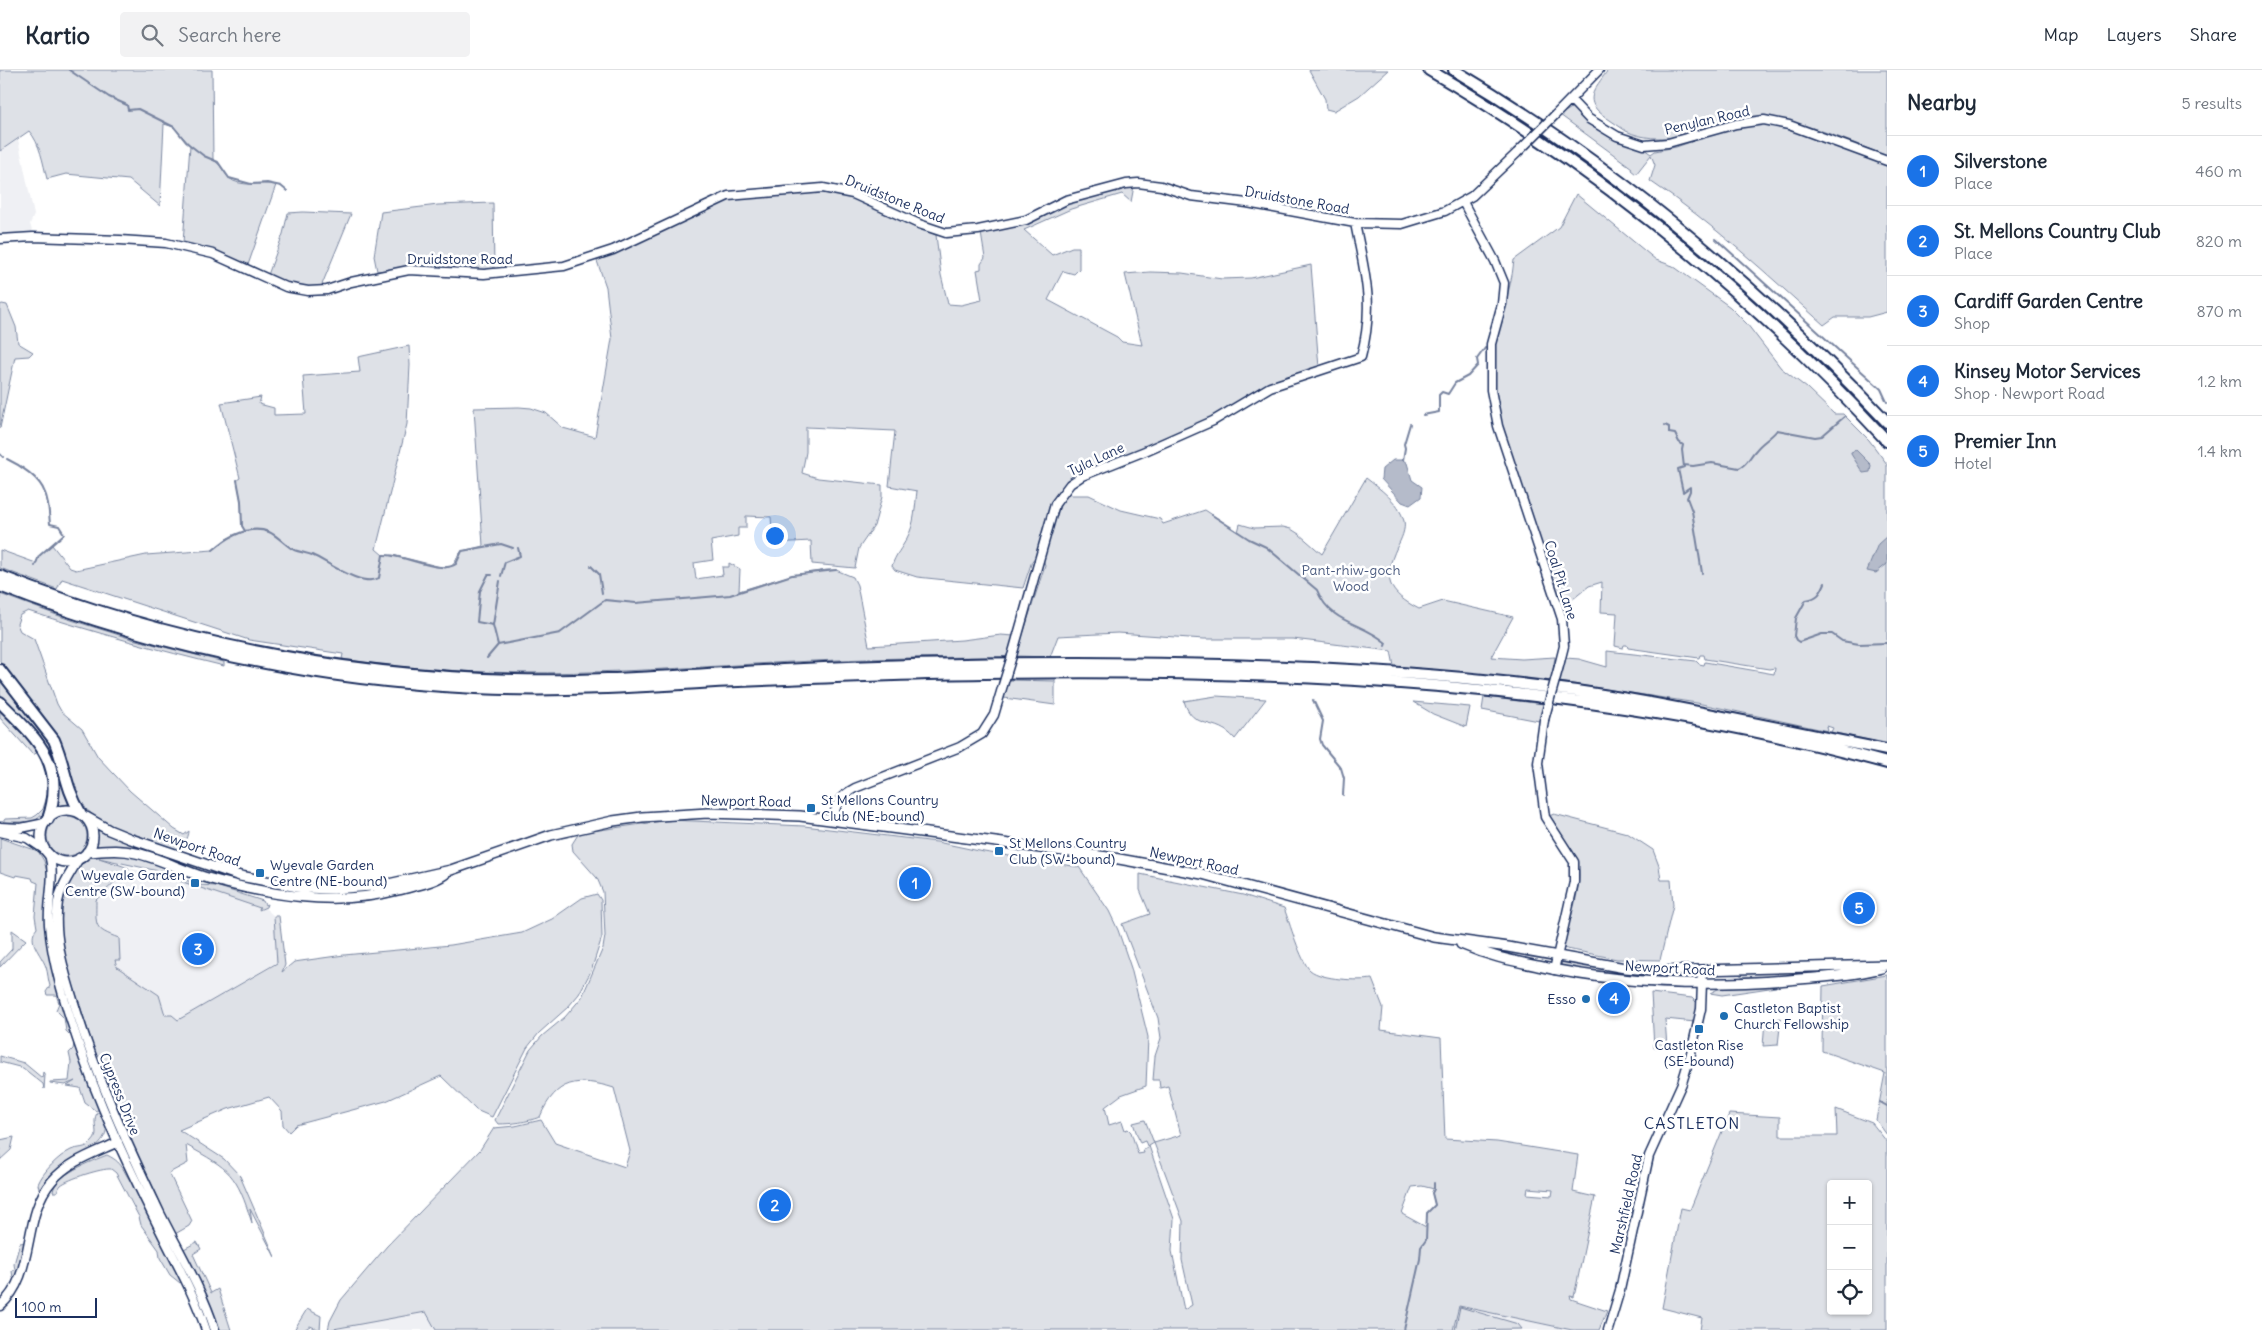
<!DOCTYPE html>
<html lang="en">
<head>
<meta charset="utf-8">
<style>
	:root { --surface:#fff; --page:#f2f2f3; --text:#1f2937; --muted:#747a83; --line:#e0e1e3; --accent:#1a73e8 }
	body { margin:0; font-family:Delius,sans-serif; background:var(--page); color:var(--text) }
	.controls { position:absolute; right:15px; bottom:15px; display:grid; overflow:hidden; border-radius:5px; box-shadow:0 1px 4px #0004 }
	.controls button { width:45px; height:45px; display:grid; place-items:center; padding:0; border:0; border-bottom:1px solid var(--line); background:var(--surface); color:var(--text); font:25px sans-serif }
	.scale { position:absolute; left:15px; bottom:12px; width:82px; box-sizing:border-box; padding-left:5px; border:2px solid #1b2f5e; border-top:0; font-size:14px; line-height:18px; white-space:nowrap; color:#1b2f5e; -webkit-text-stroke:4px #fff; paint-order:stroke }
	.you { position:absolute; left:774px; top:465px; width:18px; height:18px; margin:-12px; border:4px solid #fff; border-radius:50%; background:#1a73e8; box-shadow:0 0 0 8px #1a73e833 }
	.badge { display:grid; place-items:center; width:32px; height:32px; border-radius:50%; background:var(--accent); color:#fff; font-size:16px; font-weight:700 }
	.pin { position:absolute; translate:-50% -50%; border:2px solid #fff; box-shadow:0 1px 5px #0006 }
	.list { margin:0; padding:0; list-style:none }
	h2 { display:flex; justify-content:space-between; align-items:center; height:65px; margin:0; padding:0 20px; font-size:21px }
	h2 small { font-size:16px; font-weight:400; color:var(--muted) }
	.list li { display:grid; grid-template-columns:32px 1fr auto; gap:15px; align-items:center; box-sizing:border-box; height:70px; padding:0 20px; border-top:1px solid var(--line) }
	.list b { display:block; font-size:19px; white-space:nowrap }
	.list p { margin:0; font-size:16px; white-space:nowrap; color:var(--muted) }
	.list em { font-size:16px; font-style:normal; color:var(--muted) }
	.icon { flex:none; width:28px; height:28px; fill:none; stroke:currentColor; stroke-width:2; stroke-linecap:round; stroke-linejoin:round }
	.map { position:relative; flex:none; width:1887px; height:1260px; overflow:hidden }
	header { display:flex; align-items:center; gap:30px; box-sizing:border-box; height:70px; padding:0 25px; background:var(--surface); border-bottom:1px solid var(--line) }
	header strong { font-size:24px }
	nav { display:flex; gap:28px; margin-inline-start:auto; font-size:18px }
	.search { width:350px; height:45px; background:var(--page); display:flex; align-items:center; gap:12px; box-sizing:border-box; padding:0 18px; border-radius:5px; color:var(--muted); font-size:19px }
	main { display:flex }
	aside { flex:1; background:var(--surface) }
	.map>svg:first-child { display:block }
	.built { fill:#eff0f4 }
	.green { fill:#dee1e7; stroke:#7c88a2; fill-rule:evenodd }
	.water { fill:#b5bbca; stroke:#77839f }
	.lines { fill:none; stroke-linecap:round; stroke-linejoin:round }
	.stream { stroke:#77839f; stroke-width:2 }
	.secondary-casing { stroke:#1b2f5e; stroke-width:11 }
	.primary-casing { stroke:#1b2f5e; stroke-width:12 }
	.highway-casing { stroke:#1b2f5e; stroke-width:14 }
	.secondary { stroke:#fff; stroke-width:8 }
	.primary { stroke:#fff; stroke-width:9 }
	.highway { stroke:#fff; stroke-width:10 }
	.secondary-bridge-casing { stroke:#1b2f5e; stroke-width:11; stroke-linecap:butt }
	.secondary-bridge { stroke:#fff; stroke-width:8 }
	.poi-dot { fill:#1f6fb2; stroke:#fff; stroke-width:2 }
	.labels { text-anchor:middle; stroke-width:5; stroke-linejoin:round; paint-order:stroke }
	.street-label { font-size:14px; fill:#1b2f5e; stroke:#fff }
	.park-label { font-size:14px; fill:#4c5c80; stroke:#fff }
	.poi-label { font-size:14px; fill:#1b2f5e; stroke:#fff; text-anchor:start }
	.quarter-label { font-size:16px; letter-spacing:1px; fill:#1b2f5e; stroke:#fff }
</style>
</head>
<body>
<header>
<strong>Kartio</strong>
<div class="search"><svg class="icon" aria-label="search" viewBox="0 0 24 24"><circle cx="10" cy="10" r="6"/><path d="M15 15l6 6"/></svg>Search here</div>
<nav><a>Map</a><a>Layers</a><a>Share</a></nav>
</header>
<main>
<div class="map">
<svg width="1887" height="1260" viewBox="0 0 1887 1260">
	<rect width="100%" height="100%" fill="#fff"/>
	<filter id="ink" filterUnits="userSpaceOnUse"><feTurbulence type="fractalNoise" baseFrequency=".02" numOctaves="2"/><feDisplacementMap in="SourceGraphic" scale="10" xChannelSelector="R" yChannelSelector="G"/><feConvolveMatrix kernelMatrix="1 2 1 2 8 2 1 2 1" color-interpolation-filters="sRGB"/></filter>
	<g filter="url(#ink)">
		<path class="built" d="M18,69L34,145L30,154L33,163L0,164V81Z
			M129,798L171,808L260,838V840L265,838L274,846L277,892L178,950L172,945L165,946L159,925L117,897L114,890H119L96,855V830Z
			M1459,1236L1572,1260H1453Z
			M426,1242L436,1260H331L365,1253Z"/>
		<path class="green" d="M0,0H212L213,90C221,94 223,102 229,108C240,118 261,112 276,115L248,195L210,180L183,173L190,75L174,57L164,54L160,136L129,110L66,104L47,109C43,93 40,73 29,61L0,81Z
			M1309,0H1388L1359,26L1334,41L1326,39L1325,29Z
			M1608,0H1887V86C1855,74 1792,46 1760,47C1750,48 1740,52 1730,54C1698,62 1659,77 1626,61C1620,57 1613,52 1607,48C1581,31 1594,20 1608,0Z
			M1573,37L1619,70L1644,79L1651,84L1655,81L1676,77L1725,60L1760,53L1804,64L1887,93V242L1868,247H1835L1824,255C1768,205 1713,153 1650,111L1655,95L1651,85L1636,104L1631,100L1632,98L1560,45Z
			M1134,116L1131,132L1122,124L1071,139L1024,160L1052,185L1072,177H1079V199L1074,204L1063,201L1048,230L1117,267L1122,272L1142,275L1125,204L1150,202L1182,203L1222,209L1251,208L1311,195L1319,298L1259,318L1216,346L1073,407C1051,425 1046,460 1037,485L1032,491L1023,518L917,507L895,500L892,496C895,485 902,478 907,468C915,454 915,436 917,421L889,416L895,361L806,357V382L802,403L818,408L882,415V427L874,456L859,478L855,498L812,494L811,471L773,473L771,447L746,446V458H738V466L711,471L713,490L694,493L696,509L723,505L722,497H729V493L740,499L739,521L792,505L827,500H836L853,507L857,515L869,576L962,570L1001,565L1014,566L1008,587C923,587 839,589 754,594C616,602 479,611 342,589L343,584L249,570L62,509L57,519L0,498V480L36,493L39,486L52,475L70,498L76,500L146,485L213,480L226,469L245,461L242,456L241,431L237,410L240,408L221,333L261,327L259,334L274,338V345L306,344L303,306L360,302L358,287L409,276L410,295L407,354L376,479L383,485H393L445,498C458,496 454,488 462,481L483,476L474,338L519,337L531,338L546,343L563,358L595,367L612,269L606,217L597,191L728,129L818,122L861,129L936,165L941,205L948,234L961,235L982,230L977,200L981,199V194L985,188L981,163L1025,153L1067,133Z
			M1576,124L1656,190L1673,196L1730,237L1747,254L1781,298L1807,318L1834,344H1843L1869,370L1887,394V674L1831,662L1833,658L1827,656L1828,661L1697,633L1559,612L1566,588L1579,589L1607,597V581L1696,591L1699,594L1704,595L1705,592L1774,604L1775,598L1769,599L1705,589L1704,585H1700L1699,588L1628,578L1627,575H1624L1623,578L1615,576L1617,543L1601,542L1602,512L1589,516L1562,538C1543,486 1524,433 1509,379C1501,353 1493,326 1493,298C1493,260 1511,227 1514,190L1559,157Z
			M493,133L494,199L485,202L405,198L377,201L374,186L381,142L438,135Z
			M303,142L351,144L321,217C300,219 286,214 268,205L283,164L288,143Z
			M2,234L7,235L16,257L18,273L33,282L29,286L15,287L0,358V235Z
			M1366,408C1380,419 1399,432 1404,451C1406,459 1401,470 1397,477C1382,509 1388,523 1419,539L1443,531L1513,547L1491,587L1522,589L1555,587L1551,612L1394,596L1391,581L1293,569H1204L1118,563L1058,566L1050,587L1016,586L1045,495L1043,489L1054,449L1067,421L1072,425H1089L1121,440L1160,449L1163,454L1205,440L1238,462L1240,454L1254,458L1283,457L1291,459L1299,464L1322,484Z
			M0,524L65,548L132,569L224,592V596C158,580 93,562 28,541L20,545L17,554L20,561L34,569L57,634L61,641L82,659L98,687L130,721L174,759L184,765L189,761C189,768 182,778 176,781L120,762L101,751L82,736L75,726L64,685L0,591Z
			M0,607C14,625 41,653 50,672C60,691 59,714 69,734L56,736L52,688L45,674L37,662L0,625Z
			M1009,610L1055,611V635L1004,628Z
			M1216,626L1266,629L1235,669C1216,646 1193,662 1184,631Z
			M1484,627L1544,634L1539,651L1482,640Z
			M1413,632L1470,637L1466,657L1433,644Z
			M0,638L36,674L38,682L33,685L0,648Z
			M49,720C52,735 43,748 29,753V752H3L5,749L32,748L37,745L43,739Z
			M1554,744L1627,763L1653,780L1659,796L1661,810H1671L1673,835L1660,890L1617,889L1562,878C1568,854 1586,811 1576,788C1569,773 1556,761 1549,746Z
			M47 766a20 20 0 1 1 40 0a20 20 0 1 1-40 0Z
			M670,750L804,756L937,772L984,782L1079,797L1109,841L1118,860L1131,898L1148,967L1146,1016L1121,1025L1105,1037L1109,1055L1122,1051L1125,1060L1128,1059L1131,1062L1138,1084L1144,1083L1143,1080L1148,1078L1145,1071L1140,1073L1133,1053L1145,1050L1154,1073L1181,1065L1168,1016L1160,1018L1159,1010H1153L1155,986L1161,968L1158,948L1122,854L1150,844L1140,820V804L1243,825L1284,838C1289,851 1301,892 1310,900C1322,910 1358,911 1372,909L1383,937L1381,960L1441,968L1445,1069L1497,1072L1578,1085L1573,1122L1595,1127L1574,1227L1570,1226L1571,1229L1607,1241L1599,1260H1572L1459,1236L1453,1260H436L426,1242L328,1260L330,1251L341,1230L387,1176L480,1080L494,1058L515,1056L541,1050L555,1073L625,1097L630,1081L614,1018C578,1007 556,1009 540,1047C526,1052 513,1054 498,1054L495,1050L530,980L542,966L565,947L582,927L603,878L605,866L603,822L597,808L573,781L572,774L579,763ZM1154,1073L1183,1151L1182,1190L1192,1235L1184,1240L1172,1181L1174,1149L1149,1076ZM1422,1116L1434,1119L1432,1123L1435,1135L1427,1143L1426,1157L1402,1144L1412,1117ZM1528,1118L1553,1120L1552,1126L1527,1124Z
			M96,757L174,787L170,790L124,777H96L98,768Z
			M0,768L38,781L44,791L49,809L46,848L72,963L70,965L66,961L64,948L56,940L59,933L56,925H47L46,922L50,916C48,910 48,903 46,897C41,883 26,871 37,858L35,846L38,813L33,811L32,808L16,805L15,807L0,802Z
			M107,785C136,784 165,794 190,808L99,788L129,798L96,830C96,856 93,859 119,868L120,890H115L117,897L159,925L165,945H172L178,950L277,893L274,846H279L285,895L282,902L294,892L344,885L451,875L522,863L552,849L582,828L597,824L601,830L602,867L591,901L579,924L568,937L539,963L527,978L492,1047L476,1040L441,1006L386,1031L296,1055L289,1062L283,1055L282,1041L269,1027L228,1039L179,1060L224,1089L240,1106L275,1187L250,1139L252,1153C236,1103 231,1100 186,1075L188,1093L169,1103L192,1151L189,1156L175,1164L107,1019L69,902L59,860L60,833L65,816L83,792L88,788Z
			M171,808L189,811L197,815L216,816L263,831L265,835L267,834L266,837L259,840L260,838Z
			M12,860L26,870L0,897V892L12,879Z
			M1563,892L1633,902L1692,905L1695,908L1689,910C1647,907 1605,904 1563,897L1561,894Z
			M1741,901H1815L1817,903L1813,906L1743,907L1738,903Z
			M1887,905V1065L1876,1050L1885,1003L1822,981V977L1823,916Z
			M1774,915L1776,917L1722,925L1710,923L1718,919Z
			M1651,923L1692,928L1697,933L1695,952L1665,949L1667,977L1654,978Z
			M1781,948L1778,975L1763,976L1765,950Z
			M75,969L100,1039L96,1041L85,1033L80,1018L67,1016L75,1011L65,1015L50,1013V1012L69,1011L71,992L69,983L73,979Z
			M0,986L24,993L42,1008L43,1002L45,1005L44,1019L43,1014L23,998L0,992Z
			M1836,1039L1872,1053L1887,1072V1260H1700L1702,1248L1662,1238L1681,1138L1690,1140L1729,1044L1780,1047V1066H1837ZM1831,1114H1868V1241H1831Z
			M101,1042C126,1080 57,1089 43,1118L39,1119L38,1114C43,1102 58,1086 71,1080C78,1077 86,1079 92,1072C101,1064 91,1053 97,1043Z
			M14,1067L11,1080L0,1090V1070Z
			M107,1085C126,1094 122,1103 134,1115L172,1194L178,1201L182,1211L180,1213L170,1205L160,1188L159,1180L141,1155L139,1147L116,1103L111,1099C102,1098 68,1109 61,1115C59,1117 58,1120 57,1122H53C54,1105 92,1091 107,1085Z
			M26,1172L16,1208H13L12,1201L15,1200L14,1194L20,1173Z
			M197,1172L201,1179L193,1184L211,1223L218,1219L231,1260H218L182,1180Z
			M1460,1237L1518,1254L1522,1259L1455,1260Z
			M307,1239L321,1246L320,1260L310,1256L304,1260H294Z"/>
		<path class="water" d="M1856,380L1871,395L1870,402L1863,403L1851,384V382Z
			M1393,390H1403L1407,393L1412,410L1422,417L1421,427L1410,435L1402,432L1381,409L1382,399Z
			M1887,466V494L1876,503L1867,501L1878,474Z"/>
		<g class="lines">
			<path class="stream" d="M69,0L109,27L127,35L128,40L138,39L174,57L186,72L204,86L218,92L229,108L251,114L267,113L281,116L287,121
				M1716,169L1881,319L1887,332
				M1423,345L1439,342V325L1442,322L1448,324L1455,313L1468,306L1478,295L1477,289L1485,278
				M1665,355L1669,357V363L1675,364L1679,372L1683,375L1682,380L1684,397L1678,399L1683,422L1690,417V421L1687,428L1692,441L1702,503
				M0,384L3,387
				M7,389C20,395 40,408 45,423C49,431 49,445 50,454L59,456L64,464L39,486L35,496
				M1403,390L1405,378L1404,374L1410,354
				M1684,395L1693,396L1712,393L1739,398C1748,394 1749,387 1756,380C1762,372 1771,368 1777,360L1815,367L1822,366L1844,347
				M237,410L241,431L242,456L245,461
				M1212,445L1249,469L1266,477L1317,520C1331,555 1363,552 1386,573L1385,576
				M213,480C228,467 248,454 269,462C278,466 285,475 294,480C300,482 306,483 312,485C328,492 362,518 379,508L383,485C404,484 440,505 456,494L462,481L501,474L513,478
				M591,496L599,504L602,523
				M492,505H488L480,521L477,552L493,555
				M501,506L505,492L520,486L518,478
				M1825,513C1820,524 1818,528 1806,530L1796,548L1794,566L1796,570L1799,572L1822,564H1832L1842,571L1859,574L1887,573
				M498,575L493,555L500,511
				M487,588L498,575L560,563L605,530L636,533L730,525L792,505L836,500
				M1313,630L1323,651L1320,669L1322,675L1341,698L1344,708L1343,725
				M1880,1032L1887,1036
				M1404,1260L1420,1189L1421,1177L1426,1170L1427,1143L1435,1135L1432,1123L1434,1119V1113"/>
			<defs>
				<path id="secondary" d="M1571,30L1589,49L1617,66L1644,75L1668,73L1736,54L1764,50L1789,55L1887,91
					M1555,45L1599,0
					M1463,132L1495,191L1504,213L1502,234L1491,274V320L1498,356L1562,549L1564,576L1559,596
					M0,169L33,167L120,170L166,173L213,184L286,217L308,221L327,220L351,212L409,200L484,204L564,196L613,180L728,126L823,118L853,124L919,154L946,163L978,160L1026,150L1066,130L1126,114L1138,113L1161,116L1191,126L1247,133L1355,153L1402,154L1445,141L1472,126L1517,83
					M1012,586L1055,434L1070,414L1082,406L1145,381L1213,351L1270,317L1361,287C1375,234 1365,205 1355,153
					M1544,650L1538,693L1545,747L1574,792V812L1554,900
					M834,750C835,733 840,726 855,718L960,677L982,664L994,645L1003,615
					M0,757L21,758L45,753
					M0,762L27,768L45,780
					M49,784C56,808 47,830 49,855C52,893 65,933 77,969C98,1033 127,1094 157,1154C174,1189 194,1223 206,1260
					M79,788C71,803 61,815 58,832C53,866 64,901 74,933C96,1006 127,1074 160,1143C179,1181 202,1219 215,1260
					M0,1236C37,1204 21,1146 52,1111C69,1091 95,1083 118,1072
					M1608,1260L1620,1220L1649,1086L1682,1013L1691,983L1701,939L1702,913L1701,900"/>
				<path id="primary" d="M41 766a26 26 0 1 1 52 0a26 26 0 1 1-52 0Z
					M86,747L109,760L131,769L240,806L303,818L333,819L384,815L451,800L551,765L613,751L642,747L708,743L800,746L1108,787L1202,804L1434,867L1508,877L1625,898L1662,901L1887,895
					M87,782C104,781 119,779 136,783C159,788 181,800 204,807C266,825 335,837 398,820C413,816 432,813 445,804
					M1461,874C1489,886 1509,890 1538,896C1624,915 1711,917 1799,909C1827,907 1855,905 1882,898"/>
				<path id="highway" d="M1429,0C1599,99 1753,226 1887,371
					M1454,0C1615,95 1759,217 1887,352
					M0,506C164,571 338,605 514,610C597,612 680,605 763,601C868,595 974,593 1079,593C1245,594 1412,598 1576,621C1681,636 1783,660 1887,680
					M0,516C152,576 313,610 476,618C556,622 636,617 715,612C805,608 894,604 984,603C1287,598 1593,613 1887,693
					M0,600L54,670C65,695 65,717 80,742
					M0,632C36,668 67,694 48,749"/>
			</defs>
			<use href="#secondary" class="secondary-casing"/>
			<use href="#primary" class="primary-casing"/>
			<use href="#highway" class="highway-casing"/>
			<use href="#secondary" class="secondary"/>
			<use href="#primary" class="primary"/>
			<use href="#highway" class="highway"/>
			<defs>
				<path id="secondary-bridge" d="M1517,83L1555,45
					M1003,615L1012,586
					M1544,650L1559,596"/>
			</defs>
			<use href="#secondary-bridge" class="secondary-bridge-casing"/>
			<use href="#secondary-bridge" class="secondary-bridge"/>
		</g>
	</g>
	<g class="poi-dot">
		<rect x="806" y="733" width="10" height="10" rx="2.5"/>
		<rect x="994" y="776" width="10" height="10" rx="2.5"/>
		<rect x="255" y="798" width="10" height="10" rx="2.5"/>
		<rect x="190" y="808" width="10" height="10" rx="2.5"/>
		<circle cx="1586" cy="929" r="5"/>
		<circle cx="1724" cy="946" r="5"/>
		<rect x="1694" y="954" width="10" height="10" rx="2.5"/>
	</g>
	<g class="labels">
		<g class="street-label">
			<text transform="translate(1707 50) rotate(-13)" y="5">Penylan Road</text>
			<text transform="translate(895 129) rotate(22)" y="5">Druidstone Road</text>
			<text transform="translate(1297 130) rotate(10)" y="5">Druidstone Road</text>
			<text x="460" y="194">Druidstone Road</text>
			<text transform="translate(1096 389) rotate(-25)" y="5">Tyla Lane</text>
			<text transform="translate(1561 510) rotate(73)" y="5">Coal Pit Lane</text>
			<text transform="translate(746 731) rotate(1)" y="5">Newport Road</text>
			<text transform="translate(197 777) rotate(19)" y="5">Newport Road</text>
			<text transform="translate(1194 791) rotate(12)" y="5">Newport Road</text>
			<text transform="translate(1670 898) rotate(3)" y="5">Newport Road</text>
			<text transform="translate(120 1024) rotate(68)" y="5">Cypress Drive</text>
			<text transform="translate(1626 1134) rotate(-77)" y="5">Marshfield Road</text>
		</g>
		<g class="park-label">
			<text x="1351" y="505">Pant-rhiw-goch<tspan x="1351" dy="16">Wood</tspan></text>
		</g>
		<g class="poi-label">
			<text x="821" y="735">St Mellons Country<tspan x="821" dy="16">Club (NE-bound)</tspan></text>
			<text x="1009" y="778">St Mellons Country<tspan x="1009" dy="16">Club (SW-bound)</tspan></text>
			<text x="270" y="800">Wyevale Garden<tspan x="270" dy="16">Centre (NE-bound)</tspan></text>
			<text x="185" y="810" text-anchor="end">Wyevale Garden<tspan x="185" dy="16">Centre (SW-bound)</tspan></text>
			<text x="1576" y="934" text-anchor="end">Esso</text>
			<text x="1734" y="943">Castleton Baptist<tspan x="1734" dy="16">Church Fellowship</tspan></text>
			<text x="1699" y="980" text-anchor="middle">Castleton Rise<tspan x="1699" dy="16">(SE-bound)</tspan></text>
		</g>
		<g class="quarter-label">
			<text x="1692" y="1059">CASTLETON</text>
		</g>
	</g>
</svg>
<div class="controls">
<button>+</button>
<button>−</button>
<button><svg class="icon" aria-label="locate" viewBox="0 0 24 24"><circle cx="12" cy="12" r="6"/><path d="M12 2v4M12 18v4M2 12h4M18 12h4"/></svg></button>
</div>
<div class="scale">100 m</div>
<div class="you"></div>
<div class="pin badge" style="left:915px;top:813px">1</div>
<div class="pin badge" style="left:775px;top:1135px">2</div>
<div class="pin badge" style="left:198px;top:879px">3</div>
<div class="pin badge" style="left:1614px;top:928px">4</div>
<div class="pin badge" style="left:1859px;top:838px">5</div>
</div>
<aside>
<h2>Nearby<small>5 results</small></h2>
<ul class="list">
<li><span class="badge">1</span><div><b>Silverstone</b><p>Place</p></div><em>460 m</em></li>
<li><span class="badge">2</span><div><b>St. Mellons Country Club</b><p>Place</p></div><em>820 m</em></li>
<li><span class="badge">3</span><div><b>Cardiff Garden Centre</b><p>Shop</p></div><em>870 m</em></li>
<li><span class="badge">4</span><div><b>Kinsey Motor Services</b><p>Shop · Newport Road</p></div><em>1.2 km</em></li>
<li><span class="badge">5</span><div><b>Premier Inn</b><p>Hotel</p></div><em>1.4 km</em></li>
</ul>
</aside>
</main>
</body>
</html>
